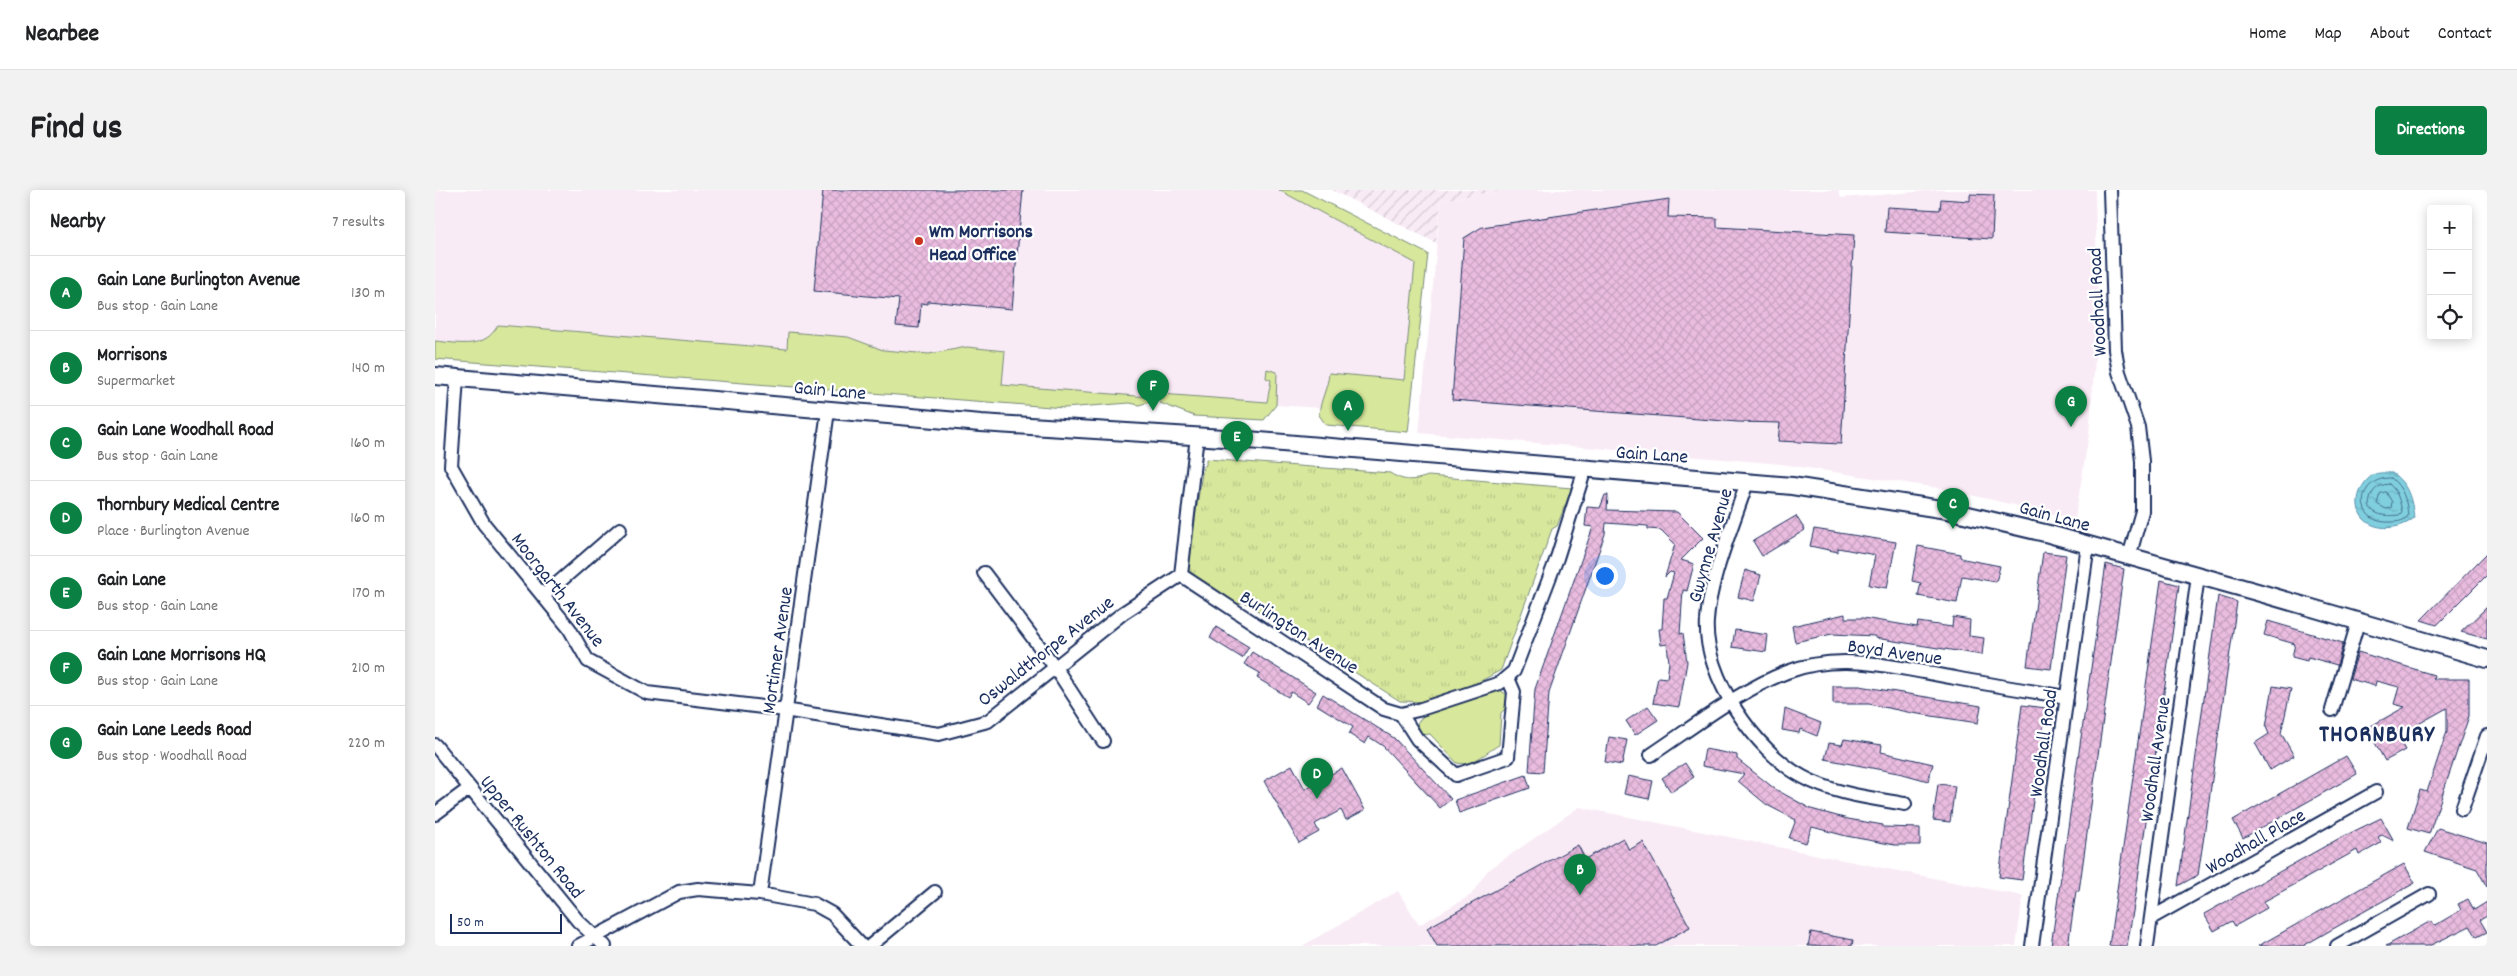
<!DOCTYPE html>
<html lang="en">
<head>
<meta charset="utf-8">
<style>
	:root { --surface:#fff; --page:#f2f2f2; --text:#202124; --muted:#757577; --line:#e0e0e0; --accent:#0b8043 }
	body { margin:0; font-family:Dekko,sans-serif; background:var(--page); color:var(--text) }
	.controls { position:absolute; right:15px; top:15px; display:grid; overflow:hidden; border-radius:5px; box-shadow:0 2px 12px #0003 }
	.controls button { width:45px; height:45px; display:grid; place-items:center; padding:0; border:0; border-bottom:1px solid var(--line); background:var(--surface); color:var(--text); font:25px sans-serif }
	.scale { position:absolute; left:15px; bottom:12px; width:112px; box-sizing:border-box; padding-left:5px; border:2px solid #1b2f5e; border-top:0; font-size:14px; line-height:18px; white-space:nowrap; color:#1b2f5e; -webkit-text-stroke:4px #fff; paint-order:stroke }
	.you { position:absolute; left:1169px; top:385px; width:18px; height:18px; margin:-12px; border:4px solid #fff; border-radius:50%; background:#1a73e8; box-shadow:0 0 0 8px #1a73e833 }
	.badge { display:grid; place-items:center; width:32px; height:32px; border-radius:50%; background:var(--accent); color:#fff; font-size:16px; font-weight:700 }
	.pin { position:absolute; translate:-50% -41px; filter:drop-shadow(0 1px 2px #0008) }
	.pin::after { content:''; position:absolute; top:26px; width:18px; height:15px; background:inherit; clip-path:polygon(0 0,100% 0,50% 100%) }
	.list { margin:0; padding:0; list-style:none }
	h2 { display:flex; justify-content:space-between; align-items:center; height:65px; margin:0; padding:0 20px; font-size:21px }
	h2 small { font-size:16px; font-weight:400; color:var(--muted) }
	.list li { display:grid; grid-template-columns:32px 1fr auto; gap:15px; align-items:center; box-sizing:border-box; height:75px; padding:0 20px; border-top:1px solid var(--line) }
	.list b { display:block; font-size:19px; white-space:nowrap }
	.list p { margin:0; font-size:16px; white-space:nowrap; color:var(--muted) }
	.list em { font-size:16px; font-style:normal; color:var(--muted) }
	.icon { flex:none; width:28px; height:28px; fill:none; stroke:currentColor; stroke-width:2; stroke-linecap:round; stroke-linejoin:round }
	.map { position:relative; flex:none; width:2052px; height:756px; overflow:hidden; border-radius:5px }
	header { display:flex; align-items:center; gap:30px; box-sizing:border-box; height:70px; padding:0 25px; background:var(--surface); border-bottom:1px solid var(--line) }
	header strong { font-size:24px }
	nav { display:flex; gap:28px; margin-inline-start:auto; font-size:18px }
	.intro { display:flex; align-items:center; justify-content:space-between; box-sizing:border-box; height:120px; padding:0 30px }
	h1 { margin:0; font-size:35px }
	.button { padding:12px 22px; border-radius:5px; background:var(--accent); color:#fff; font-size:18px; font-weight:700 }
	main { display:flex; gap:30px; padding:0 30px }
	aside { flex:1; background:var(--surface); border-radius:5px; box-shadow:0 2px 12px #0003 }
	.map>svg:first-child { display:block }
	.built { fill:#f9ebf5 }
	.industrial { fill:url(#industrial-furrows) }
	.grass { fill:url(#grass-tufts); stroke:#798b7c }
	.green { fill:#d7e79b; stroke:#798b7c }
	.water { fill:url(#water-ripples); stroke:#588fab }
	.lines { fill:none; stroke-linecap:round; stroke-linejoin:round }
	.shore { stroke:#436f91; stroke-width:1 }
	.building { fill:url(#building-cross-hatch); stroke:#1b2f5e }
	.minor-casing { stroke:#1b2f5e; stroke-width:16 }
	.tertiary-casing { stroke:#1b2f5e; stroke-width:20 }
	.minor { stroke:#fff; stroke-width:12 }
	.tertiary { stroke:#fff; stroke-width:16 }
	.poi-dot { fill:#c8321e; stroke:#fff; stroke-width:2 }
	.labels { text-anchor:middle; stroke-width:4.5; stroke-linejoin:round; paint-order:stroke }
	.poi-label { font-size:20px; font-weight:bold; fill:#1b2f5e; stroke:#fff; text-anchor:start }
	.street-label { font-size:20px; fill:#1b2f5e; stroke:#fff }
	.district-label { font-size:25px; font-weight:bold; letter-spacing:1px; fill:#1b2f5e; stroke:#fff }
</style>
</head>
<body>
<header>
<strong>Nearbee</strong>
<nav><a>Home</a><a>Map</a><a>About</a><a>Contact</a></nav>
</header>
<div class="intro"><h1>Find us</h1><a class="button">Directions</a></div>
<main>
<aside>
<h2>Nearby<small>7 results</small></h2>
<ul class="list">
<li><span class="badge">A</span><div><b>Gain Lane Burlington Avenue</b><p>Bus stop · Gain Lane</p></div><em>130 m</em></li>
<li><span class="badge">B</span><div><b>Morrisons</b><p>Supermarket</p></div><em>140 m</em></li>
<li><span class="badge">C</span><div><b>Gain Lane Woodhall Road</b><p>Bus stop · Gain Lane</p></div><em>160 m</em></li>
<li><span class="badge">D</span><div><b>Thornbury Medical Centre</b><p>Place · Burlington Avenue</p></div><em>160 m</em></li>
<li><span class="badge">E</span><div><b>Gain Lane</b><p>Bus stop · Gain Lane</p></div><em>170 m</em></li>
<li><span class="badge">F</span><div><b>Gain Lane Morrisons HQ</b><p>Bus stop · Gain Lane</p></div><em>210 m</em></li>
<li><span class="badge">G</span><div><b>Gain Lane Leeds Road</b><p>Bus stop · Woodhall Road</p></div><em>220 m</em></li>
</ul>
</aside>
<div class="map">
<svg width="2052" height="756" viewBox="0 0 2052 756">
	<defs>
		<pattern id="industrial-furrows" width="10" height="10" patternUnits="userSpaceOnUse" patternTransform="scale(1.25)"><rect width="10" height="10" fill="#f9ebf5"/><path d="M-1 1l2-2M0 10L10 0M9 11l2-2" fill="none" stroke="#d5cad4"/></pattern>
		<pattern id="grass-tufts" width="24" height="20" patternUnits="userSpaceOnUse" patternTransform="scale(1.25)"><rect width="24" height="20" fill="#d7e79b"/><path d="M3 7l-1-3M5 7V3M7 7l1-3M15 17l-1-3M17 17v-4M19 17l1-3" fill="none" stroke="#b8c688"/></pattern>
		<pattern id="water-ripples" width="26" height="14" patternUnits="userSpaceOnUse" patternTransform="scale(1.25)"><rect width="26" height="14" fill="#80cfde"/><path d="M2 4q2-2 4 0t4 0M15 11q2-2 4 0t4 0" fill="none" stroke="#6eb2c1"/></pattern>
		<pattern id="building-cross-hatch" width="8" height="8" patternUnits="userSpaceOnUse" patternTransform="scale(1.25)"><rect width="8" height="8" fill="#eabcdf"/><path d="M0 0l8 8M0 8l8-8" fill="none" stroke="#c8a2c2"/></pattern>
	</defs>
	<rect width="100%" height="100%" fill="#fff"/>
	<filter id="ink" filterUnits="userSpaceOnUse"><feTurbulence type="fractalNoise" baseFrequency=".02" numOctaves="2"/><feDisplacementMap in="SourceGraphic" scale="10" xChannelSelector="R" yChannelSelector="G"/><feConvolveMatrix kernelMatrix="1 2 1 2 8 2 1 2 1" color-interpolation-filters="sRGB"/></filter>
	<g filter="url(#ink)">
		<path class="built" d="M0,0H867L993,64L973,242L891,235L884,225V218L841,215L829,230L759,226L725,213V208L715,207L714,212L704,215L695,213L629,218L0,169Z
			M1071,0H1403L1406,8L1503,0H1660L1663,133L1654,244L1640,329L1510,299L1346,274L984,243L1006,10Z
			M1144,617L1588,706L1581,756H867L963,701L984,735L1036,705L1052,681Z"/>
		<path class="industrial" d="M897,0H1071L1006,10L1001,53Z"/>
		<path class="grass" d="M771,269L955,283C969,292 978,291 993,286L1137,298L1122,336L1117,339L1066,480L1035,497L991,512L965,511L809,412L803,414L760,388L752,379L768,277L771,275Z"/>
		<path class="green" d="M844,0H867L993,64L973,242L891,235L884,225C885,210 893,198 894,183L969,190L980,73Z
			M63,135L352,159L353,142L413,147L448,160L494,164L532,157L570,161L567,195L714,207V212L704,215L695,213L629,218L0,169V151C24,153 50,160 63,135Z
			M832,179L842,182L841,215L829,230L759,226L725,213L726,204L832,212L836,190L831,188Z
			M1059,501L1065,500L1072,505V517L1066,523L1064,555C1051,562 1038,577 1022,573L995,544L987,545L982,533L989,525Z"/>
		<path class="water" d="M1957,283C1973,294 1977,309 1979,328C1967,339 1941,342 1929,329C1917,316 1924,294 1938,285C1943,282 1951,283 1957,283Z"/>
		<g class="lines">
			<path class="shore" d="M1956,288C1968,297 1972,311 1973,326C1969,331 1963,332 1956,332C1918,335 1920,287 1956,288Z
				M1954,294C1963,301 1965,312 1967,322L1964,325C1953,326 1941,327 1934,316C1935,303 1940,295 1954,294Z
				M1951,302L1957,312L1956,318L1951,319L1942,314L1945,304Z"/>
		</g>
		<path class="building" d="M388,0H588L577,119L493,111V114L486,113L484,138L461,136L464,109L379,101Z
			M1535,4L1559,5L1557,49L1450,42L1452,17L1505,20L1506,9L1535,11Z
			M1234,9L1233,27L1282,28V37L1419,45L1406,254L1343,251L1345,233L1303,232L1017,210L1029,48L1047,37Z
			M1170,305H1173L1172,320L1242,322L1268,348L1246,370L1259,374L1252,401L1248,400L1245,444L1248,443L1252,472L1244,517L1218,513L1223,487L1232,488L1234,472L1232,454L1226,455L1224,439H1227L1229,408H1232L1239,383L1235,382L1230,387L1240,354L1226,340L1213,339V336L1171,333L1170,344L1114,503L1108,582L1094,581L1100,499L1158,337L1150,336L1152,317L1165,318Z
			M1361,326L1370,340L1327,366L1318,351Z
			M1379,339L1461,352L1452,398L1434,395L1440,365L1403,358V362L1375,356Z
			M1483,356L1525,364V367L1529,369L1565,376L1561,392L1527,386L1522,413L1483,406L1486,393L1477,391Z
			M1608,362L1631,365L1616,479L1592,476Z
			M2052,363V385L2002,435L1986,430Z
			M1671,374L1689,379L1644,701H1641L1633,756H1616Z
			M1310,380L1326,385L1319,411L1303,407Z
			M1726,390L1744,395L1700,710L1692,756H1674Z
			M1783,406L1802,412L1769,646L1763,685L1743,696Z
			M2052,417V449L2026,442Z
			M1410,424V428H1428L1482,437L1483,432L1517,437L1518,427L1535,430L1534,446L1549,448L1547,465L1440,448V446L1397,444L1360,452L1357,436Z
			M1833,431L1908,453L1902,475L1873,467L1872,471L1857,467L1860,454L1829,445Z
			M781,437L814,457L807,468L775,448Z
			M1300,440L1333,445L1331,462L1297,457Z
			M817,462L881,502L873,513L856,502L853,507L822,488L825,483L809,474Z
			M1923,462L1999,485L1998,489H2034V526L1994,644L1973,638L1985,600L1992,602L2009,550L2012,542V518L1962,546L1970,560L1950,571L1934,542V537L1970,517L1959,514L1964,497L1941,491L1940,496L1915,489Z
			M1398,496H1425L1546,516L1543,533L1477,523L1434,514H1398Z
			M1838,496L1856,499L1846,543L1859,566L1835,580L1820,553L1834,544L1831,537Z
			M888,504L959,548L1016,609L1005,618L948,556L934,547L930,554L914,544L918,537L882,515Z
			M1587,515L1611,518L1587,690L1564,687Z
			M1213,516L1223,530L1200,545L1191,531Z
			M1350,519L1386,533L1382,546L1365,539L1364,543L1347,540Z
			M1174,547L1192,550L1187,575L1170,572Z
			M1409,549L1447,555L1446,562L1498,574L1493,591L1468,584L1390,569L1394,553L1407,555Z
			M1270,559L1302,565V569L1340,599L1376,619L1413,629L1448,635V637L1485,638V655H1460L1411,646L1377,637L1371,653L1354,648L1361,630L1332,615L1303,591L1309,584L1267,576Z
			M1911,566L1922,584L1808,648L1798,630Z
			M1250,573L1259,587L1236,602L1227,588Z
			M857,575L870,599L907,578L930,620L911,630L906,620L880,634L884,642L864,653L829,591Z
			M1091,585L1095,598L1024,623L1020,610Z
			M1193,586L1218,591L1214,609L1189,604Z
			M1503,594L1520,596L1515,632L1498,630Z
			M1946,628L1959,651L1947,645L1943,647L1946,653L1924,665L1922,660L1828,712L1832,718L1800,736L1797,731L1779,741L1769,724L1903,649Z
			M2003,638L2052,653V697L2042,679L1990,662Z
			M1188,648L1194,660L1208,652L1255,737L1221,756H1002L992,738L1143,655L1150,669Z
			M1969,674L1980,693L1896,740L1868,756H1823Z
			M2033,709L2039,720L2052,712V726L2045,730L2052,742L2042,747L2035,736L1994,756H1951L1996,731L1999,736L2026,720L2023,714Z
			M1376,742L1418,750L1417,756H1373Z"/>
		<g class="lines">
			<defs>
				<path id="minor" d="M1675,0L1680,160L1684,182L1703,237L1707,271V321L1694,367
					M22,188L16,276L49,334L134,438L153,471L212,503L336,518L504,544L553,531L688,423L746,385L762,246
					M1312,292C1299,333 1274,390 1272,431C1268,485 1321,562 1368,587C1399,604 1436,608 1470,614
					M549,383L620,477L668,551
					M746,385L949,519L966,524L983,520L1065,493L1079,481L1122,368L1150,279
					M108,406L185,339
					M1897,520L1923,432
					M966,524L982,549L1021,585L1073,567L1079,502L1073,488
					M0,555L143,731L170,756
					M1216,565C1258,537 1305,500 1352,482C1406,461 1465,478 1520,488C1557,495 1595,501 1632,507
					M2027,619L2052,546
					M0,624L35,598
					M325,704L393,221
					M1716,728L1941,602
					M143,756L244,702L263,699L325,704L379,714L397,724L427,756
					M435,756L500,702
					M1597,756L1653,355
					M1712,756L1763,386
					M1902,756L1994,704"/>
				<path id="tertiary" d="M0,186L546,233L789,248L1357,296L1512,320L1614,344L1822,402L2052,469"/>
			</defs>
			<use href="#minor" class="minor-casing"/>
			<use href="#tertiary" class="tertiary-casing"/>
			<use href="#minor" class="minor"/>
			<use href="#tertiary" class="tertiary"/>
		</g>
	</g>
	<circle class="poi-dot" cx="484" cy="51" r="5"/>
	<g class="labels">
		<g class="poi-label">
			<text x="494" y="47">Wm Morrisons<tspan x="494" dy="23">Head Office</tspan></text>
		</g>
		<g class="street-label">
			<text transform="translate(1661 112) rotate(-93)" y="7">Woodhall Road</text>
			<text transform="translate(395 199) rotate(5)" y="7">Gain Lane</text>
			<text transform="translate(1217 263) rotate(4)" y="7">Gain Lane</text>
			<text transform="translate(1620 325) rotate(15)" y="7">Gain Lane</text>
			<text transform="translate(1274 355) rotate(-74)" y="7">Gwynne Avenue</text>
			<text transform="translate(124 399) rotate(52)" y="7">Moorgarth Avenue</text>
			<text transform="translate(865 441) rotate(33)" y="7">Burlington Avenue</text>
			<text transform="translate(341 460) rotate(-82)" y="7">Mortimer Avenue</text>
			<text transform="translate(610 460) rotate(-38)" y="7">Oswaldthorpe Avenue</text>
			<text transform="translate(1460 461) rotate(8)" y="7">Boyd Avenue</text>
			<text transform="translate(1607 553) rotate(-82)" y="7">Woodhall Road</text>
			<text transform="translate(1719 569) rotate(-82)" y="7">Woodhall Avenue</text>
			<text transform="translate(98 646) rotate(51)" y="7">Upper Rushton Road</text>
			<text transform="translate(1820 650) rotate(-30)" y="7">Woodhall Place</text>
		</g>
		<g class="district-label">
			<text x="1942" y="551">THORNBURY</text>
		</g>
	</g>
</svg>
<div class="controls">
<button>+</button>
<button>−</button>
<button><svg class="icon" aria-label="locate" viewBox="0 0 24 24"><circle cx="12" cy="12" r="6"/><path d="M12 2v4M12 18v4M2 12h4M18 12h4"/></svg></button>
</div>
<div class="scale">50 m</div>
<div class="you"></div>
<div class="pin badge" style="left:913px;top:241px">A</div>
<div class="pin badge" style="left:1145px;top:705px">B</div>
<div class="pin badge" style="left:1518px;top:339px">C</div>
<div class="pin badge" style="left:882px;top:609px">D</div>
<div class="pin badge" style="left:802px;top:272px">E</div>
<div class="pin badge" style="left:718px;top:221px">F</div>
<div class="pin badge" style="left:1636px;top:237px">G</div>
</div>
</main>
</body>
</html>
